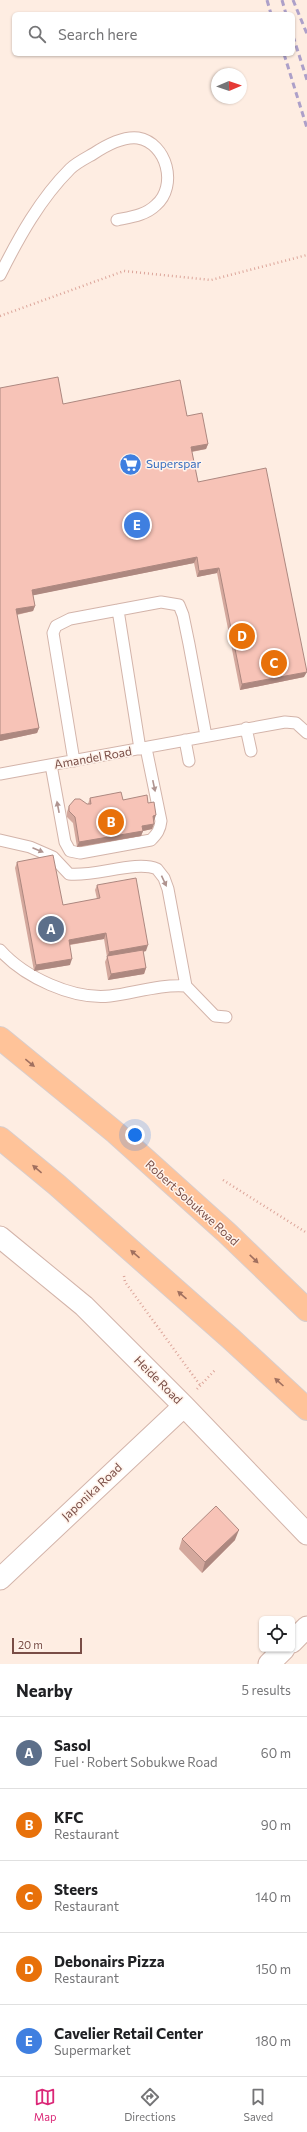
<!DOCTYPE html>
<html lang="en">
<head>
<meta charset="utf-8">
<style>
	:root { --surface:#fff; --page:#f6f6f6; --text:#202124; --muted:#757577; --line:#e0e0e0; --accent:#db2777 }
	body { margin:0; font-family:Commissioner,sans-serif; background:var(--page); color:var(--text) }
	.controls { position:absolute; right:12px; bottom:12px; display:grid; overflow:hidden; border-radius:6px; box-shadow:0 1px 3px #0004 }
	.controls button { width:36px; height:36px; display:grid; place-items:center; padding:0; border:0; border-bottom:1px solid var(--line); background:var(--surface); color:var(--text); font:20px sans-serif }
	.compass { position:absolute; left:211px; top:68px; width:36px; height:36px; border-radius:50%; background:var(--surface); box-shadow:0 1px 3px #0004; rotate:88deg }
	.scale { position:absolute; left:12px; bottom:10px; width:70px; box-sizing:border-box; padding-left:4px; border:2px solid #794d46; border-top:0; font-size:11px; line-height:14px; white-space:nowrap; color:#794d46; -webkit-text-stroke:3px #fff3eb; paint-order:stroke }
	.you { position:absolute; left:135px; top:1135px; width:14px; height:14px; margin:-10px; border:3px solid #fff; border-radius:50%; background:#1a73e8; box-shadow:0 0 0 6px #1a73e833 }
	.badge { display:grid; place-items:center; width:26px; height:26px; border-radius:50%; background:var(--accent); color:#fff; font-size:13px; font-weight:700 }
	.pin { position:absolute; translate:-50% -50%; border:2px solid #fff; box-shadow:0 1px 4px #0006 }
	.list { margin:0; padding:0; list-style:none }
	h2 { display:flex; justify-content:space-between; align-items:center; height:52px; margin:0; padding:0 16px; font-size:17px }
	h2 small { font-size:13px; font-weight:400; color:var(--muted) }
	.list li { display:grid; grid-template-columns:26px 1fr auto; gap:12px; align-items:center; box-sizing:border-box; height:72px; padding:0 16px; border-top:1px solid var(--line) }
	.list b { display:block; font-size:15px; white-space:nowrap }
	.list p { margin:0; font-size:13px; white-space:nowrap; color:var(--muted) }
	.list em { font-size:13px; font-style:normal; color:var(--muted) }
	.icon { flex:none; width:22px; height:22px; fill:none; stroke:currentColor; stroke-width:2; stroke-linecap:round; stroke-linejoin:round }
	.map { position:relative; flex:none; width:307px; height:1664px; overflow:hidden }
	.search { position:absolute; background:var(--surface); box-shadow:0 1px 3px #0004; left:12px; right:12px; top:12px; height:44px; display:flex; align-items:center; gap:10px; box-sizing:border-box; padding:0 14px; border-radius:6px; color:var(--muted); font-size:15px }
	.sheet { height:412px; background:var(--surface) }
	nav { display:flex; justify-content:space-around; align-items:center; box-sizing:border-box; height:56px; border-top:1px solid var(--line); background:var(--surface); font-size:11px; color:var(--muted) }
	nav a { display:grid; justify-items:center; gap:2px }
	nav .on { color:var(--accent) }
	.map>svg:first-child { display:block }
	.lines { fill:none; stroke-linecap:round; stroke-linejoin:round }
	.lane-casing { stroke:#d3b4aa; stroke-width:13 }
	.street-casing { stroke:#d3b4aa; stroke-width:23 }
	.primary-casing { stroke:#d9cdcb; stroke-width:24 }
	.path { stroke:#dca59a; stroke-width:2.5; stroke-dasharray:1 3; stroke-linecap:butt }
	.lane { stroke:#fff; stroke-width:11 }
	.street { stroke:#fff; stroke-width:21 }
	.primary { stroke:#ffc399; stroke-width:22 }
	.rail { stroke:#ada0c9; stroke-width:3; stroke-dasharray:6 4; stroke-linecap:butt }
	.wall { fill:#d4a89d }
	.shaded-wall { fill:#ad8880 }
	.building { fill:#f7c3b7; stroke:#ad8880 }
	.oneway { fill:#af9490 }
	.oneway2 { fill:#a1705f }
	.labels { text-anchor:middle; stroke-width:3; stroke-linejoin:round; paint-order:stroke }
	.shop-label { font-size:12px; fill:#366cbe; stroke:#fff3eb; text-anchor:start }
	.street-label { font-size:12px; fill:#794d46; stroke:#fff3eb }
</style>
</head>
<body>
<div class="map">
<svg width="307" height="1664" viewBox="0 0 307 1664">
	<rect width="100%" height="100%" fill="#feede2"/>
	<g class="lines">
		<defs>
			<path id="lane" d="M0,275C19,237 40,199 70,169C76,163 86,158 93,154C105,146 122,136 138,138C167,143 178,186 156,205C146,215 131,217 117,220
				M118,610L140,749
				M246,728L251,751
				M185,740L189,761
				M74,761L53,633L56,626L70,619L161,602L179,605L183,615L189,644L206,736
				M51,765L65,842L70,851L80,853L151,840C157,834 160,830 161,821L146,748
				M0,774L285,722L296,723L307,733
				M0,840L30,847L53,857L69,874C95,877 136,860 157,869L164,878L168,889L186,986
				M0,950C24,977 73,1000 110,996C135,993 160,984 186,986L215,1016L226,1017"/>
			<path id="street" d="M0,1237L84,1306L184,1406L307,1534
				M0,1579L184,1406
				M292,1642L307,1627
				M269,1664L284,1649"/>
			<path id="primary" d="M0,1038L116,1133L227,1233L307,1310
				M0,1138L57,1185L230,1338L307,1409"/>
		</defs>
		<use href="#lane" class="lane-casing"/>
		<use href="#street" class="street-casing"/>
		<use href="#primary" class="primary-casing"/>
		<path class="path" d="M0,316L124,271L211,280L307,255
			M223,1180L307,1233
			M124,1276L125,1282L200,1385
			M197,1389L216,1369"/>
		<use href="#lane" class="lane"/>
		<use href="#street" class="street"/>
		<use href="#primary" class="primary"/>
		<path class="rail" d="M267,0L271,14
			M282,0L286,14
			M293,0L307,34
			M293,36L307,80
			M284,54L307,128"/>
	</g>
	<path class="wall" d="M0,388L63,404L187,416L208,444L206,449L192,452L198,482L304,677L240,690L217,573L197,577L194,563L33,595L35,606L33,611L17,615L39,728L37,733L0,741Z
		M90,798L123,800L148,803L154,821L152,829L143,831L141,836L77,847L73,823L67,817V812L69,806L88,804Z
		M17,862L63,905L97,899L95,890L97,885L146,951L143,952L146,968L144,974L108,980L105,962L107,957L104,939L70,945V965L34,971L15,868Z
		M182,1539L235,1540L202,1573L179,1549Z"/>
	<path class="shaded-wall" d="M208,444L206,449L189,452L191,447Z
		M197,557L194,563L30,596L32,590Z
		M219,568L217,573L197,577L199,571Z
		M35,606L33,611L14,615L16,609Z
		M307,672L304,677L240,690L242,684Z
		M39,728L37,733L0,741V735Z
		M156,815L154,821H151L153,816Z
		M154,824L152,829L143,831L141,836L77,847L79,842L142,826Z
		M106,933L104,939L67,945L69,940Z
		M148,945L146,951L107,958L109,952Z
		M72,959L70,965L34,971L36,965Z
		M146,968L144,974L108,980L111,974Z
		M239,1530L235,1540L202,1573L205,1562Z"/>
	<path class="building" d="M58,377L63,404L180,380L187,416L202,413L208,444L191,447L198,482L266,468L307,672L242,684L219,568L199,571L197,557L32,590L35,606L16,609L39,728L0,735V388Z
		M121,792L123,800L147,795L148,803L154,802L156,815L153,816L154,824L142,826L143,831L79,842L75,817L69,811V806L75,799H80L87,804H91L90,798Z
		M53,855L63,905L100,898L97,885L136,878L148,945L109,952L106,933L69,940L72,959L36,965L17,862Z
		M143,950L146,968L111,974L107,956Z
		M216,1506L239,1530L205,1562L182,1539Z"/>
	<defs><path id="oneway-solid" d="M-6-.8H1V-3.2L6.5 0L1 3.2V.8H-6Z"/></defs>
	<g class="oneway">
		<use href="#oneway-solid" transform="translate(154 786) rotate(78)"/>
		<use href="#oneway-solid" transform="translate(58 807) rotate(-101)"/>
		<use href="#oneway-solid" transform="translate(38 850) rotate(23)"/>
		<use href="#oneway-solid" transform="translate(164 881) rotate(65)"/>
	</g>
	<g class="oneway2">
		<use href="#oneway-solid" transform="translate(30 1063) rotate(39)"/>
		<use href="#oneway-solid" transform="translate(37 1169) rotate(-140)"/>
		<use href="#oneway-solid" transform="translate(135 1254) rotate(-139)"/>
		<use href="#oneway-solid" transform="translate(254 1259) rotate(44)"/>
		<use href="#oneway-solid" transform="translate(182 1295) rotate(-139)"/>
		<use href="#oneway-solid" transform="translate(279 1382) rotate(-138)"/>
	</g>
	<defs>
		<symbol id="supermarket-disc" viewBox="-11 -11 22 22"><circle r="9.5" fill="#3f7fe0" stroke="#fff3eb"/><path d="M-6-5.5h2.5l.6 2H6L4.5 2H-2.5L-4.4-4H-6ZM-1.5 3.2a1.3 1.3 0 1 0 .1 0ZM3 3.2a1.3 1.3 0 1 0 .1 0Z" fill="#fff"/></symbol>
	</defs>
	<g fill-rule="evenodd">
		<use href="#supermarket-disc" x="118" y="452" width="25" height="25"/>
	</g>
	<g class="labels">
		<g class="shop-label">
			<text x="146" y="468">Superspar</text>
		</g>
		<g class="street-label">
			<text transform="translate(93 758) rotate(-10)" y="4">Amandel Road</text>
			<text transform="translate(192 1203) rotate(42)" y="4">Robert Sobukwe Road</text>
			<text transform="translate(158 1380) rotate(45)" y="4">Heide Road</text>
			<text transform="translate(92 1492) rotate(-43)" y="4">Japonika Road</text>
		</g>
	</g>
</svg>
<div class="controls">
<button><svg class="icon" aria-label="locate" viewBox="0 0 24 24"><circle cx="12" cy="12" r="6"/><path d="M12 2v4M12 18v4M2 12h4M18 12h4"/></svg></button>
</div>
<svg class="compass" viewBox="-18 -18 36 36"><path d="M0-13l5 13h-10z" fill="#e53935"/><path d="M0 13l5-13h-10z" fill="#757577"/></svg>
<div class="scale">20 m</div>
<div class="you"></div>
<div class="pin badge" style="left:51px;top:929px;background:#5c6f8a">A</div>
<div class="pin badge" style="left:111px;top:822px;background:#e8710a">B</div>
<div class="pin badge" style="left:274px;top:663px;background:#e8710a">C</div>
<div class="pin badge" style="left:242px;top:636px;background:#e8710a">D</div>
<div class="pin badge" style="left:137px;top:525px;background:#3f7fe0">E</div>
<div class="search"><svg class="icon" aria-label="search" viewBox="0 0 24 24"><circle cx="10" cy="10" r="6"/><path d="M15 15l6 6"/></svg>Search here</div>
</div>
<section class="sheet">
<h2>Nearby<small>5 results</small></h2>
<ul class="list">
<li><span class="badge" style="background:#5c6f8a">A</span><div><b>Sasol</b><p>Fuel · Robert Sobukwe Road</p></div><em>60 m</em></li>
<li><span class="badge" style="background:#e8710a">B</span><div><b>KFC</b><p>Restaurant</p></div><em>90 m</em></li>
<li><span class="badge" style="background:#e8710a">C</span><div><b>Steers</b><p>Restaurant</p></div><em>140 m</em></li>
<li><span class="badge" style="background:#e8710a">D</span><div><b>Debonairs Pizza</b><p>Restaurant</p></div><em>150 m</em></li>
<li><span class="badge" style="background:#3f7fe0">E</span><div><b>Cavelier Retail Center</b><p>Supermarket</p></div><em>180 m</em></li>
</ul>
</section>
<nav>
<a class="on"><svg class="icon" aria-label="map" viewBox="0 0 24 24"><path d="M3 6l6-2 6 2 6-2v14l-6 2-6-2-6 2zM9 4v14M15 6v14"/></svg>Map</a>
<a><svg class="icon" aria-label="directions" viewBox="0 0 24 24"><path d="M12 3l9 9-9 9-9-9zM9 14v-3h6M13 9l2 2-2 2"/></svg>Directions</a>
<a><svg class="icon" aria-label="saved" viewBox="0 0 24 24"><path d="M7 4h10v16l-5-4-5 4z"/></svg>Saved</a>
</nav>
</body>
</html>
